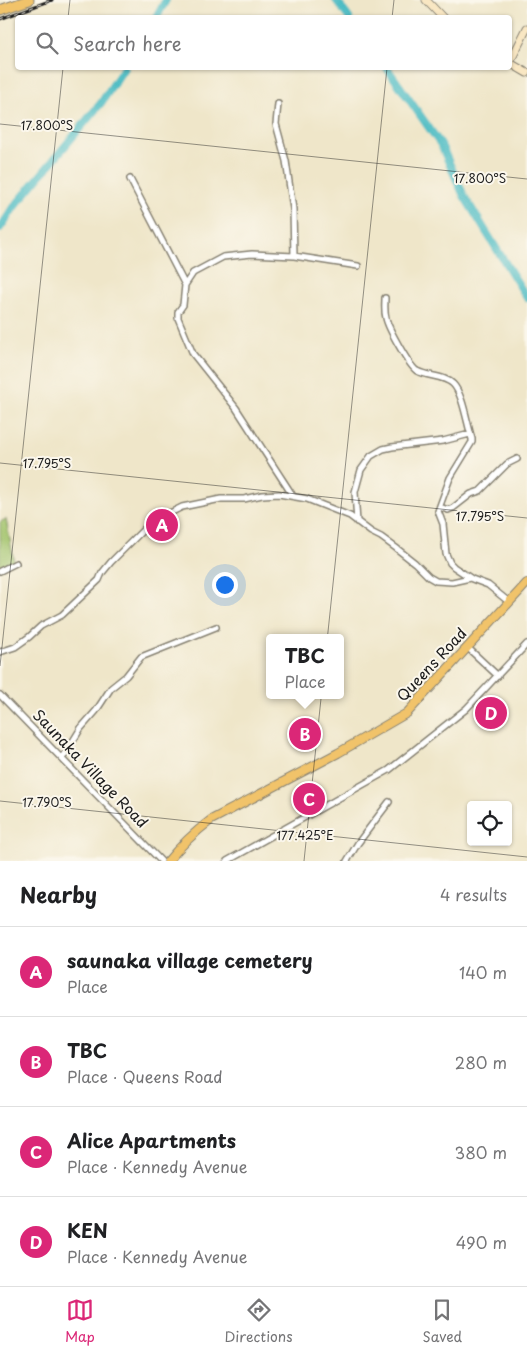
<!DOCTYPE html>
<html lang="en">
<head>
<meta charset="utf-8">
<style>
	:root { --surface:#fff; --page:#f2f2f2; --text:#202124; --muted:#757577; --line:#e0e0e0; --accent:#db2777 }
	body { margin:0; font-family:"Playpen Sans",sans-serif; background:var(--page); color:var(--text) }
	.controls { position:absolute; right:15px; bottom:15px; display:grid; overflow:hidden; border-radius:5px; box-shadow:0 1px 4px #0004 }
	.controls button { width:45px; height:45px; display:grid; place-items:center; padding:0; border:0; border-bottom:1px solid var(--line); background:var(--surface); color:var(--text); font:25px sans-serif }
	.you { position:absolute; left:224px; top:584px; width:18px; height:18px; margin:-12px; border:4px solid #fff; border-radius:50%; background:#1a73e8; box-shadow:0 0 0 8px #1a73e833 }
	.badge { display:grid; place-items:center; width:32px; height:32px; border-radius:50%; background:var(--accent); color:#fff; font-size:16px; font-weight:700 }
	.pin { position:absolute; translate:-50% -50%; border:2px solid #fff; box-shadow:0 1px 5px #0006 }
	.popup { position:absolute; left:266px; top:634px; width:78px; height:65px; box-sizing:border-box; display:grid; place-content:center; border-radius:5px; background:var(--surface); filter:drop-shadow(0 1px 4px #0005); font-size:16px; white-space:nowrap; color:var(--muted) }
	.popup b { font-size:19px; color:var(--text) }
	.popup::after { content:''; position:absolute; left:50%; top:100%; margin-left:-10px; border:10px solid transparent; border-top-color:var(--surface) }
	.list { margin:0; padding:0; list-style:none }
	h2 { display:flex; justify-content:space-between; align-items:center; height:65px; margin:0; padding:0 20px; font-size:21px }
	h2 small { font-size:16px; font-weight:400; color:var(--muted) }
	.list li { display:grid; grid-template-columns:32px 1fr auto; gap:15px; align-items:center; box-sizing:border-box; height:90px; padding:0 20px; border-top:1px solid var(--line) }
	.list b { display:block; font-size:19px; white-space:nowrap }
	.list p { margin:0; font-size:16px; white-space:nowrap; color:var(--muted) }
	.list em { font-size:16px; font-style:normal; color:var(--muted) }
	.icon { flex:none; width:28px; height:28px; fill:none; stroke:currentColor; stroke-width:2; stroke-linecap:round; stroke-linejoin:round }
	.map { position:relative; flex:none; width:527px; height:861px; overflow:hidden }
	.search { position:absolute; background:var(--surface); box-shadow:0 1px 4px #0004; left:15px; right:15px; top:15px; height:55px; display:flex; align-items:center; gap:12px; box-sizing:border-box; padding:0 18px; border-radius:5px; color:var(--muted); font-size:19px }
	.sheet { height:425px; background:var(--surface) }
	nav { display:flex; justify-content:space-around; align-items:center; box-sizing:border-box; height:70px; border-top:1px solid var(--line); background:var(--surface); font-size:14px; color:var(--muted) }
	nav a { display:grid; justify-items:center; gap:2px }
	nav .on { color:var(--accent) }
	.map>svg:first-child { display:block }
	.cemetery { fill:url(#cemetery-stones); stroke:#5f7044 }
	.pitch { fill:#a2c36c; stroke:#5f7044 }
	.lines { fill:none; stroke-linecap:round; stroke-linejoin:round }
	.river { stroke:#4cbbc3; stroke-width:8 }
	.street-casing { stroke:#868172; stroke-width:8 }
	.secondary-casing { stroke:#868172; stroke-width:9 }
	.primary-casing { stroke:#868172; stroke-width:10 }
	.highway-casing { stroke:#868172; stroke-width:11 }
	.street { stroke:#fff; stroke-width:5 }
	.secondary { stroke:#f9e7c3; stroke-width:7 }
	.primary { stroke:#f1c36a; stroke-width:8 }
	.highway { stroke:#f1c36a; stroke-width:9 }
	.rail-casing { stroke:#1c1c1c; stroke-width:3 }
	.rail { stroke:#fbf7ec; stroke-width:1; stroke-dasharray:4; stroke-linecap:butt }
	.ticks { fill:none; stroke:#1c1c1c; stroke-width:1; stroke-opacity:0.45 }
	.labels { text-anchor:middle; stroke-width:4; stroke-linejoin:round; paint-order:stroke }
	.street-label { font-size:15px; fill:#1c1c1c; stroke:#fbf7ec }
	.ticks-label { font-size:12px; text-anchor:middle; fill:#1c1c1c; stroke:#fbf7ec; stroke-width:4; stroke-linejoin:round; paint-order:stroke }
</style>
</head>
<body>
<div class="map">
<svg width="527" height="861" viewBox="0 0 527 861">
	<defs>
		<pattern id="cemetery-stones" width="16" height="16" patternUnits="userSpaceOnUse" patternTransform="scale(1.25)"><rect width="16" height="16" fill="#a2c36c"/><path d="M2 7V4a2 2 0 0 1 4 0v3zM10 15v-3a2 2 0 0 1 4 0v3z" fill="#8ba75d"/></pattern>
	</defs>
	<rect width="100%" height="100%" fill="#fbf7ec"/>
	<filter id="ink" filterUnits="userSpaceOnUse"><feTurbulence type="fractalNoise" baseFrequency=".02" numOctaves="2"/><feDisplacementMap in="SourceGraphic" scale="10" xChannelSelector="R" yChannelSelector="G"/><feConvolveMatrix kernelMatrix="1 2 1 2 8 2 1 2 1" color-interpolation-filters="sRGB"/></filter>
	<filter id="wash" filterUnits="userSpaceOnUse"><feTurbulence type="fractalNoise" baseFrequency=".0096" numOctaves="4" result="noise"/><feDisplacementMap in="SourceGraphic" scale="20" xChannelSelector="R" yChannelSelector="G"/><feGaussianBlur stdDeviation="1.12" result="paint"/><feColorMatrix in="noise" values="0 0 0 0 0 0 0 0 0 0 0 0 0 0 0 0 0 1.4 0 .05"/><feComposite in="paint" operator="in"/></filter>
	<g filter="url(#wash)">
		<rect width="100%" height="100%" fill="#efe6c9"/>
		<path class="cemetery" d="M164,519L172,529L162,534L153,543L148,536Z"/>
		<path class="pitch" d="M6,519L14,561L0,566V522Z"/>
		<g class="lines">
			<path class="river" d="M336,0L349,18
				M156,18L166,0
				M387,68L441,145L464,196L527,298
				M0,228L15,206L101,103L124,68"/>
		</g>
	</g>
	<g filter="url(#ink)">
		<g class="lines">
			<defs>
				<path id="street" d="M278,104L276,124L286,161L293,209L294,256
					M130,179L185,285
					M385,298C385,305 384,311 386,318C388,328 409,366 417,371C428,377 444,375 453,384C463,394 467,424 472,439V442L450,478L438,511L443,524L446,554L450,563L454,567L472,579L488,585L509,602
					M293,496L236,408L193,354L178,318V312L183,305L185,285L193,273L223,257L252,254L294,256L358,266
					M440,507L448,510L453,508L471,494L480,491L507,464L517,459
					M357,522L355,492L361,470L371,456L383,449L392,447L443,441L470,434
					M0,571L16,563
					M468,648L498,676
					M0,652L15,647L29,637L41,626L62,615L99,580L102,573L111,562L143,530L153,522L172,512L182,507L221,499H244L262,495L279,494L307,499L350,516L371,532L381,537L396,548L415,563L429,577L436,581L452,582L470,578
					M0,695L161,861
					M62,759L81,728L96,711L111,688L126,676L141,657L216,627
					M227,861L389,770L466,709L527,644
					M347,861L358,843L389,802"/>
				<path id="secondary" d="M426,0L443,18
					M510,62L527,28
					M510,63L527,73"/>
				<path id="primary" d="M168,861C181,845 195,832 211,820L338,753L407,713L527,583"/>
				<path id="highway" d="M0,10L29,0"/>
			</defs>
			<use href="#street" class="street-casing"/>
			<use href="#secondary" class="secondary-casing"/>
			<use href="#primary" class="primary-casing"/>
			<use href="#highway" class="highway-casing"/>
			<use href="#street" class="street"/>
			<use href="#secondary" class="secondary"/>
			<use href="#primary" class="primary"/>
			<use href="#highway" class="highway"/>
			<defs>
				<path id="rail" d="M0,19L52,0"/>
			</defs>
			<use href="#rail" class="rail-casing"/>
			<use href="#rail" class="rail"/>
		</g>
	</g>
	<path class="ticks" d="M68,18L70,0M392,18L394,0M0,124L527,179M0,463L527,518M0,666L63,68M0,801L527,857M304,861L387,68"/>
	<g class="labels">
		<g class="street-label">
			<text transform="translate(432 665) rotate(-47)" y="5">Queens Road</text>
			<text transform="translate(90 769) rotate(46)" y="5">Saunaka Village Road</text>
		</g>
	</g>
	<g class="ticks-label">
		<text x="47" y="130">17.800°S</text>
		<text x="480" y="183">17.800°S</text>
		<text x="47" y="468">17.795°S</text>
		<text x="480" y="521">17.795°S</text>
		<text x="47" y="807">17.790°S</text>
		<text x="305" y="840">177.425°E</text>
	</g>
</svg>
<div class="controls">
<button><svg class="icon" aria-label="locate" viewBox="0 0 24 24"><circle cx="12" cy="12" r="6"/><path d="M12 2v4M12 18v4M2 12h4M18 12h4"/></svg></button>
</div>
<div class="you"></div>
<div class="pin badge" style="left:162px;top:525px">A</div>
<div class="pin badge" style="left:305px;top:734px">B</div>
<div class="popup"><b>TBC</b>Place</div>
<div class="pin badge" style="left:309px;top:799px">C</div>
<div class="pin badge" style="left:491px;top:713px">D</div>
<div class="search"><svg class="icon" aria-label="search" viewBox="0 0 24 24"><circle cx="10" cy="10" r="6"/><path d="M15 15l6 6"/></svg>Search here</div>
</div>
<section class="sheet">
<h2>Nearby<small>4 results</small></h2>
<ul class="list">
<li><span class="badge">A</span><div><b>saunaka village cemetery</b><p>Place</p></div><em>140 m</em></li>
<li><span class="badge">B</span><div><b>TBC</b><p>Place · Queens Road</p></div><em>280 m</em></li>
<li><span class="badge">C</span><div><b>Alice Apartments</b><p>Place · Kennedy Avenue</p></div><em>380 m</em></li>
<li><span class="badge">D</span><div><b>KEN</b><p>Place · Kennedy Avenue</p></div><em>490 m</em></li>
</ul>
</section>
<nav>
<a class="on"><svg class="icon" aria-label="map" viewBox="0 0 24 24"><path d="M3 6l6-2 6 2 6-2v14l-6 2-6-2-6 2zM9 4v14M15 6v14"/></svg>Map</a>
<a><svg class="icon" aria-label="directions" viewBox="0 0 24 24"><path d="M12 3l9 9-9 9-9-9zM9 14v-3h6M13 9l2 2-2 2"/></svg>Directions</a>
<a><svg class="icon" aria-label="saved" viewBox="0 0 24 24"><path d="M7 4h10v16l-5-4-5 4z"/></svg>Saved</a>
</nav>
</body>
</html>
